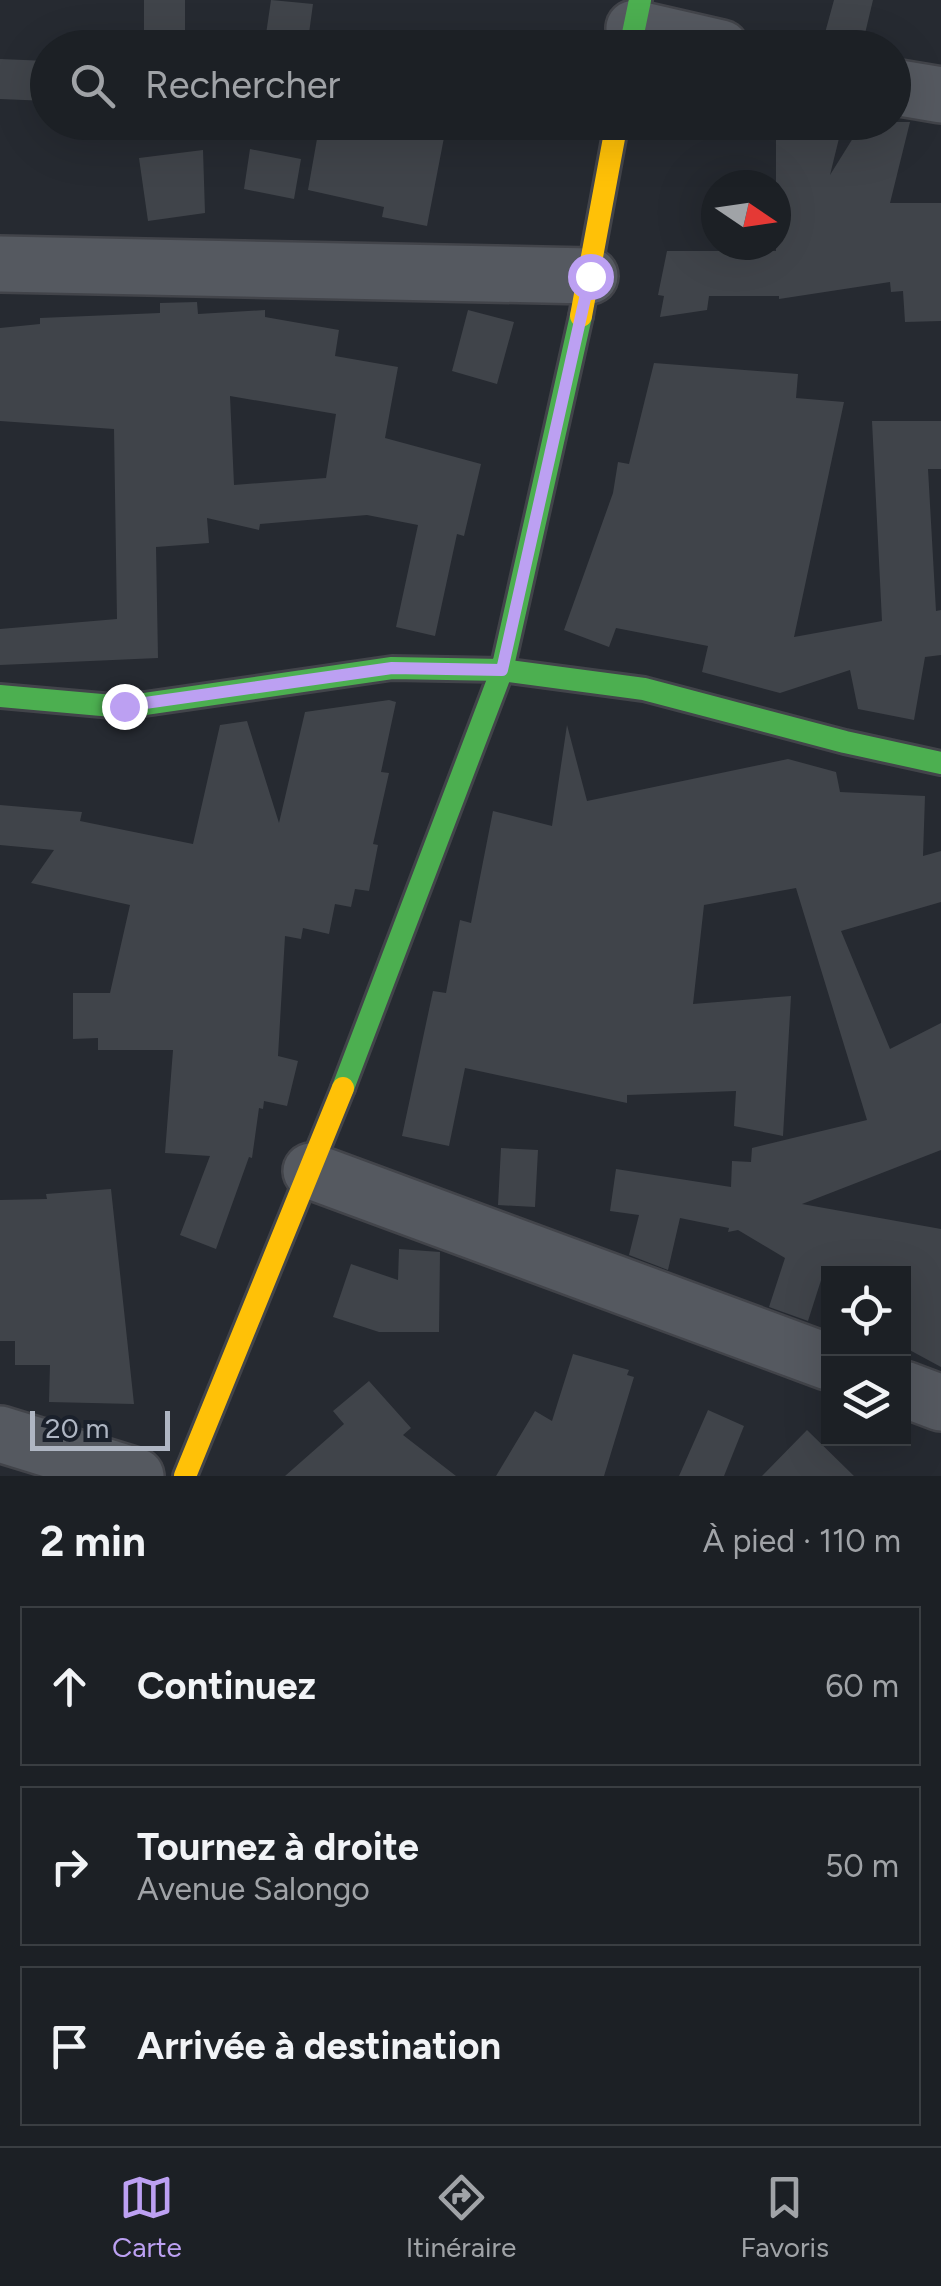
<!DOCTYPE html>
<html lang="fr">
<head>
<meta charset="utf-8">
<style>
	:root { --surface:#1c2025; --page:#25282d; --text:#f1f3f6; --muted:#a0a3a7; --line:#3a3e42; --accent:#bca0f2 }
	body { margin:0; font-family:Figtree,sans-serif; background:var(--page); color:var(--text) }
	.controls { position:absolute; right:30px; bottom:30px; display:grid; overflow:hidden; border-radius:0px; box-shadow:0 10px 40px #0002 }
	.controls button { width:90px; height:90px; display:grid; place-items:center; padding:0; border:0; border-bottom:2px solid var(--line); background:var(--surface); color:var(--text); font:50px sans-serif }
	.compass { position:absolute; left:701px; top:170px; width:90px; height:90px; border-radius:50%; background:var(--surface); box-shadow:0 10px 40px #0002; rotate:103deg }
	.scale { position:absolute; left:30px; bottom:25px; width:140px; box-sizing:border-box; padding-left:10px; border:5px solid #afb6c3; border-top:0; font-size:28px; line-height:35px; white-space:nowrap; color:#afb6c3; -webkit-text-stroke:8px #1a202b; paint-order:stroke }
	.stop { position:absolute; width:30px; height:30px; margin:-22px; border:8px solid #bca0f2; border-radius:50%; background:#fff }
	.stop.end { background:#bca0f2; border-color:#fff; box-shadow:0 2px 10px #0008 }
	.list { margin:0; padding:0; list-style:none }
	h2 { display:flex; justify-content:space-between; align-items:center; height:130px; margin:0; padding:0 40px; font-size:42px }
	h2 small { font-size:32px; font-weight:400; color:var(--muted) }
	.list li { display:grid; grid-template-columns:65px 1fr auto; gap:30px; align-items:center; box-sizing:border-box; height:160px; margin:0 20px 20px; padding:0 20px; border:2px solid var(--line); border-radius:0px }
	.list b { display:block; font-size:38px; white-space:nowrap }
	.list p { margin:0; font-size:32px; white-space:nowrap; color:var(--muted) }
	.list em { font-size:32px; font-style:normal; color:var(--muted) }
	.icon { flex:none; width:55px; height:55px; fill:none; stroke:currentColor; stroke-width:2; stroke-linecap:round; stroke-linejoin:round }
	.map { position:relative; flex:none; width:941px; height:1476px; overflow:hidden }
	.search { position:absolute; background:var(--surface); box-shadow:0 10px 40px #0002; left:30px; right:30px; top:30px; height:110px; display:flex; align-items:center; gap:25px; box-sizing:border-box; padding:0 35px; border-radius:55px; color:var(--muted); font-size:38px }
	.sheet { height:670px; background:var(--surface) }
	nav { display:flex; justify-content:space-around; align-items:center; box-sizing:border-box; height:140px; border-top:2px solid var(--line); background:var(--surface); font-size:28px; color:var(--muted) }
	nav a { display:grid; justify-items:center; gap:5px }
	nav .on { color:var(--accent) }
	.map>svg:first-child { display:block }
	.building { fill:#40444a; fill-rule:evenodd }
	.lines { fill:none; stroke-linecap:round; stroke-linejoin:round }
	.street-casing { stroke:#42444a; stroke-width:60 }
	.fast-casing { stroke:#42444a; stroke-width:28 }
	.slow-casing { stroke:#42444a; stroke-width:28 }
	.street { stroke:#555960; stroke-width:55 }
	.fast { stroke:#4caf50; stroke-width:22 }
	.slow { stroke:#ffc107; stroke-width:22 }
	.route { stroke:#bca0f2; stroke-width:12 }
</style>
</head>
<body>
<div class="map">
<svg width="941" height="1476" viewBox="0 0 941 1476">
	<rect width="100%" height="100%" fill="#262a31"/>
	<path class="building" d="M144,0H185V48H144Z
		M271,0L313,4L307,48H264Z
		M834,0H873L863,42L825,33Z
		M0,59L48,61V101L0,99Z
		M320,122H447L427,226L382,217L384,207L308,190Z
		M776,122H843L830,175L863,122H910L890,203H941V321L905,322L903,291L891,292L890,282L779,299V296H709L707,310L660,317L664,296L658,295L667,251H776Z
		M250,149L301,159L294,199L244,189Z
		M203,150L205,213L148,221L139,158Z
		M197,302L198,314L265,310V317L339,330L335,356L398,367L385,438L481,464L464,536L457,534L435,636L396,627L418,525L367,515L260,524L259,530L207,518L209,543L156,547L158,658L0,665V629L117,619L114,429L0,421V328L40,324V318L160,313V303ZM230,396L336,414L326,478L234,485Z
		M468,310L514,322L497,384L452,371Z
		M654,363L798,374L796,398L844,402L794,637L882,621L872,421H941V469H928L936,611L941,610V655L925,657L914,720L858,709L850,670L780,693L702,672L708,646L616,628L609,647L564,630L613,493L618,462L629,464Z
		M389,700L396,702L381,772L389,773L373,844L378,845L369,891L355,889L351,907L335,904L329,934L303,928L301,939L285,936L278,1056L298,1061L287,1106L264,1101L263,1109L259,1108L252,1158L249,1157L216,1249L180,1235L210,1156L165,1153L173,1050H98V1038L73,1039V993H110L130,905L31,883L54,850L0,845V805L82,812L80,821L193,844L220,725L247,721L279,823L305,712Z
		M567,725L587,801L788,759L836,772L840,792L925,796L923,856L941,851V902L841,931L890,1049L941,1023V1150L802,1204L941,1229V1367L904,1347V1274H823L808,1321L769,1307L785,1258L738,1230L728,1232L729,1228L680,1218L668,1270L629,1255L639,1215L610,1211L616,1169L731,1187L732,1161L751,1162L752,1148L867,1120L796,888L704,905L693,1004L791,996L783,1136L734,1126L736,1091L627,1095V1103L465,1068L449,1146L402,1136L433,991L446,993L460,920L471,923L493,811L552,826Z
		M501,1148L538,1150L535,1207L498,1205Z
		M111,1189L134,1404L49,1402L50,1365H15V1341H0V1200L47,1199L46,1194Z
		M399,1249L440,1252L439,1332H379L333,1317L351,1264L398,1280Z
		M573,1354L629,1370L627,1375L634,1377L604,1476H496L535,1411L552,1421Z
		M369,1381L411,1428L403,1435L456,1476H285L344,1424L333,1411Z
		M708,1410L744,1426L724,1476H679Z
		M807,1430L854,1476H762Z"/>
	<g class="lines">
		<defs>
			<path id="street" d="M634,28L721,48
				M894,87L941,95
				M0,264L590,276
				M311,1171L828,1362
				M904,1389L941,1403
				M0,1434L136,1476"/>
			<path id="fast" d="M630,48L640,0
				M0,696L124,707L392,668L502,670L644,689L845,742L941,763
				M343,1088L502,670L581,316"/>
			<path id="slow" d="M581,316L617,122
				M185,1476L343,1088"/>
		</defs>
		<use href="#street" class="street-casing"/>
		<use href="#fast" class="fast-casing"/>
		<use href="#slow" class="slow-casing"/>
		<use href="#street" class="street"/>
		<use href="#fast" class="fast"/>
		<use href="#slow" class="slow"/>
	</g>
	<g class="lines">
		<path class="route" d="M124,706L392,668L502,670L590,276"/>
	</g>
</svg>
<div class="controls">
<button><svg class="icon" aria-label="locate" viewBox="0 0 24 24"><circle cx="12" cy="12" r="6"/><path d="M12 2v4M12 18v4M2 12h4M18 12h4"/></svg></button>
<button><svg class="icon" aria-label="layers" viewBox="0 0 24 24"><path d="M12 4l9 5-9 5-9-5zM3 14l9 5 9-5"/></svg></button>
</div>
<svg class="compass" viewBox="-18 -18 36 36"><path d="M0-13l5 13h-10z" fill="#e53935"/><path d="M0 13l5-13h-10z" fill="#a0a3a7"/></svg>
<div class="scale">20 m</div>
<div class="stop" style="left:590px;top:276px"></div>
<div class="stop end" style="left:124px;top:706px"></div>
<div class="search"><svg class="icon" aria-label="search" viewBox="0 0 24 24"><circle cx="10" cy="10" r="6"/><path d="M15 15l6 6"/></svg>Rechercher</div>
</div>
<section class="sheet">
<h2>2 min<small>À pied · 110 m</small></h2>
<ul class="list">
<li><svg class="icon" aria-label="ahead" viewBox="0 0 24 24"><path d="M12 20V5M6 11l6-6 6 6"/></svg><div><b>Continuez</b></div><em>60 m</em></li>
<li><svg class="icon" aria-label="right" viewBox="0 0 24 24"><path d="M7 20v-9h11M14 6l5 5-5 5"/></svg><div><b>Tournez à droite</b><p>Avenue Salongo</p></div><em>50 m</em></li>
<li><svg class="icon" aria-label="arrive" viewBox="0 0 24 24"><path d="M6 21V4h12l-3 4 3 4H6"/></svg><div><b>Arrivée à destination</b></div></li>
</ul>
</section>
<nav>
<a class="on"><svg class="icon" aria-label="map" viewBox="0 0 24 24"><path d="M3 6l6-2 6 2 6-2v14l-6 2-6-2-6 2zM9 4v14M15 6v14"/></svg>Carte</a>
<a><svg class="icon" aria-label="directions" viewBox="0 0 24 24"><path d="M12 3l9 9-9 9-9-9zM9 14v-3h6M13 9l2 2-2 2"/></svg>Itinéraire</a>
<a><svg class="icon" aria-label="saved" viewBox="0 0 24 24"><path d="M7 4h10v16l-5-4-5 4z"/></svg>Favoris</a>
</nav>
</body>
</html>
